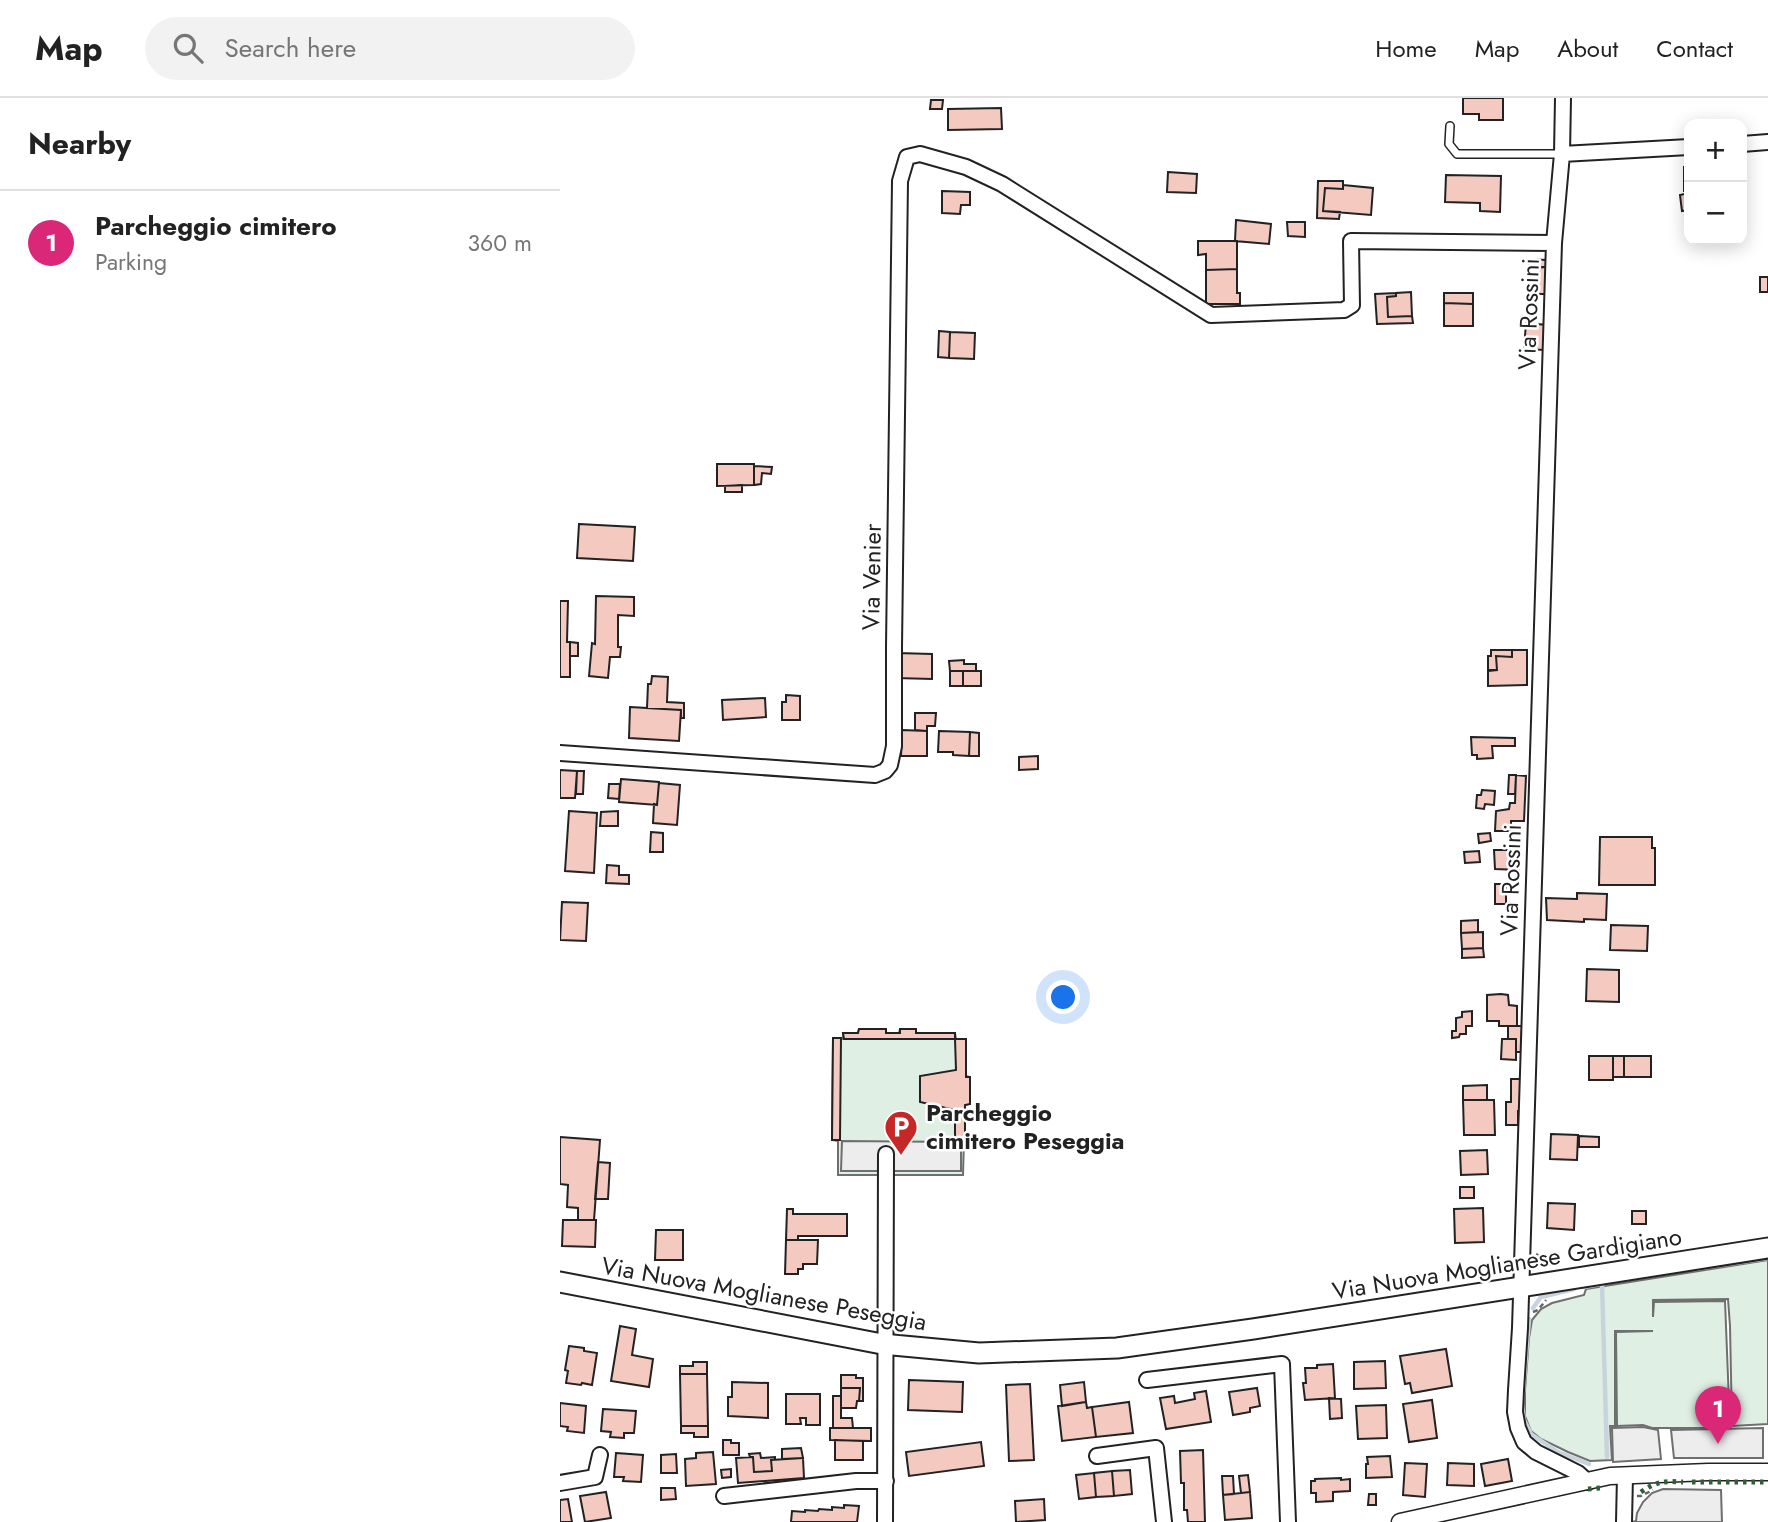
<!DOCTYPE html>
<html lang="en">
<head>
<meta charset="utf-8">
<style>
	:root { --surface:#fff; --page:#f2f2f2; --text:#222; --muted:#767676; --line:#e0e0e0; --accent:#db2777 }
	body { margin:0; font-family:Jost,sans-serif; background:var(--page); color:var(--text) }
	.controls { position:absolute; right:21px; top:21px; display:grid; overflow:hidden; border-radius:14px; box-shadow:0 4px 18px #0003 }
	.controls button { width:63px; height:63px; display:grid; place-items:center; padding:0; border:0; border-bottom:2px solid var(--line); background:var(--surface); color:var(--text); font:35px sans-serif }
	.you { position:absolute; left:504px; top:900px; width:24px; height:24px; margin:-18px; border:5px solid #fff; border-radius:50%; background:#1a73e8; box-shadow:0 0 0 10px #1a73e833 }
	.badge { display:grid; place-items:center; width:46px; height:46px; border-radius:50%; background:var(--accent); color:#fff; font-size:23px; font-weight:700 }
	.pin { position:absolute; translate:-50% -58px; filter:drop-shadow(0 2px 4px #0008) }
	.pin::after { content:''; position:absolute; top:37px; width:24px; height:21px; background:inherit; clip-path:polygon(0 0,100% 0,50% 100%) }
	.list { margin:0; padding:0; list-style:none }
	h2 { display:flex; justify-content:space-between; align-items:center; height:91px; margin:0; padding:0 28px; font-size:30px }
	h2 small { font-size:23px; font-weight:400; color:var(--muted) }
	.list li { display:grid; grid-template-columns:46px 1fr auto; gap:21px; align-items:center; box-sizing:border-box; height:105px; padding:0 28px; border-top:2px solid var(--line) }
	.list b { display:block; font-size:26px; white-space:nowrap }
	.list p { margin:0; font-size:23px; white-space:nowrap; color:var(--muted) }
	.list em { font-size:23px; font-style:normal; color:var(--muted) }
	.icon { flex:none; width:38px; height:38px; fill:none; stroke:currentColor; stroke-width:2; stroke-linecap:round; stroke-linejoin:round }
	.map { position:relative; flex:none; width:1208px; height:1424px; overflow:hidden }
	header { display:flex; align-items:center; gap:42px; box-sizing:border-box; height:98px; padding:0 35px; background:var(--surface); border-bottom:2px solid var(--line) }
	header strong { font-size:33px }
	nav { display:flex; gap:38px; margin-inline-start:auto; font-size:24px }
	.search { width:490px; height:63px; background:var(--page); display:flex; align-items:center; gap:18px; box-sizing:border-box; padding:0 24px; border-radius:38px; color:var(--muted); font-size:26px }
	main { display:flex }
	aside { flex:1; background:var(--surface) }
	.map>svg:first-child { display:block }
	.green { fill:#e0efe3; stroke:#6f6f6f; stroke-width:2 }
	.parking { fill:#ededed; stroke:#6f6f6f; stroke-width:2 }
	.lines { fill:none; stroke-linecap:round; stroke-linejoin:round }
	.stream { stroke:#c7d3dd; stroke-width:4.5 }
	.building { fill:#f3c9c0; stroke:#222; stroke-width:2 }
	.service-casing { stroke:#222; stroke-width:10 }
	.minor-casing { stroke:#222; stroke-width:18 }
	.tertiary-casing { stroke:#222; stroke-width:19 }
	.secondary-casing { stroke:#222; stroke-width:23 }
	.path { stroke:#646464; stroke-width:2.5; stroke-dasharray:5 3.5; stroke-linecap:butt }
	.service { stroke:#fff; stroke-width:7 }
	.minor { stroke:#fff; stroke-width:14 }
	.tertiary { stroke:#fff; stroke-width:16 }
	.secondary { stroke:#fff; stroke-width:19 }
	.hedge { stroke:#2f5e38; stroke-width:5; stroke-dasharray:3.5 5; stroke-linecap:butt }
	.labels { text-anchor:middle; stroke-width:5; stroke-linejoin:round; paint-order:stroke }
	.street-label { font-size:24px; fill:#222; stroke:#fff }
	.poi-label { font-size:24px; font-weight:bold; fill:#222; stroke:#fff; text-anchor:start }
</style>
</head>
<body>
<header>
<strong>Map</strong>
<div class="search"><svg class="icon" aria-label="search" viewBox="0 0 24 24"><circle cx="10" cy="10" r="6"/><path d="M15 15l6 6"/></svg>Search here</div>
<nav><a>Home</a><a>Map</a><a>About</a><a>Contact</a></nav>
</header>
<main>
<aside>
<h2>Nearby<small></small></h2>
<ul class="list">
<li><span class="badge">1</span><div><b>Parcheggio cimitero</b><p>Parking</p></div><em>360 m</em></li>
</ul>
</aside>
<div class="map">
<svg width="1208" height="1424" viewBox="0 0 1208 1424">
	<rect width="100%" height="100%" fill="#fff"/>
	<path class="green" d="M299,931H326V935H339L340,931H356V935H395L396,941H406V978L410,979V1006L405,1007L403,1077H278V1043L272,1042L273,940L283,941V935H298Z
		M1208,1162V1326L1172,1328L1170,1228L1168,1201L1093,1202V1219L1094,1204L1165,1203L1170,1330H1092L1083,1327L1057,1328L1056,1234L1093,1233H1055V1328H1050L1052,1362L1030,1363L1008,1354L981,1341L971,1333L965,1318V1292L969,1240L972,1222L981,1211L992,1205L1024,1197L1026,1191Z"/>
	<path class="parking" d="M282,1043L401,1044V1073H281Z
		M1083,1329L1098,1332L1101,1361L1053,1364L1052,1330Z
		M1203,1330V1360H1114L1111,1332Z
		M1103,1391L1161,1392L1162,1424H1072L1076,1423L1077,1415L1083,1404L1092,1395Z"/>
	<g class="lines">
		<path class="stream" d="M1134,1171L1208,1160
			M1046,1185H1042L1047,1359
			M1024,1189L1040,1186
			M973,1210L981,1199L1014,1191
			M969,1221L962,1306L964,1322L971,1336L998,1354L1029,1366"/>
	</g>
	<path class="building" d="M903,0H943V22H919V16H903Z
		M371,2H383L382,11H370Z
		M441,10L442,31L388,32V11Z
		M1124,69H1129V93H1124Z
		M608,74L637,76L636,95L607,94Z
		M886,77L941,78L940,114L920,113V105L885,104Z
		M758,83H783V91L765,90L763,113L780,114L779,121L757,120Z
		M783,87L813,90L811,117L763,113L765,90L783,91Z
		M382,93L410,94V107H401L400,116L382,115Z
		M1129,95V112L1122,113L1120,97Z
		M676,122L711,126L709,146L675,143Z
		M727,124H745V139L728,138Z
		M638,143H677V171L646,172V156L638,157Z
		M969,161L986,162V169H969Z
		M986,169L985,196H974V188L968,187L969,177H975V170Z
		M677,171V195H680V206H646V172Z
		M1200,179H1208V194H1200Z
		M851,194L852,218L828,219L827,199L836,198V195Z
		M836,195V198L827,199L828,219L852,218L853,225L817,226L815,196Z
		M884,195H913V206L884,205Z
		M884,205L913,206V228H884Z
		M966,225L987,227L985,252L964,251Z
		M379,233L390,234L389,260L378,259Z
		M390,234L415,235L414,261L389,260Z
		M157,366H194V387L157,388Z
		M194,368L212,369L211,376L202,375L201,386L194,387Z
		M182,387V394H165V388Z
		M19,426L75,429L73,463L17,460Z
		M36,498L74,499V518L58,517V549H61L60,559H50L48,580L29,578L32,545L35,546Z
		M0,503H8L7,544H10V579H0Z
		M10,544L18,545V558H10Z
		M931,552H952V559L936,558L937,572H928V558H931Z
		M952,552H967V587L928,588V573L937,572L936,558L952,559Z
		M337,555L372,556V581L336,580Z
		M404,562V566H416V573H390L389,563Z
		M390,573H403V588H390Z
		M403,573H421V588H403Z
		M92,578L108,579L107,604L124,605V620H121V612L87,610L88,586H91Z
		M226,597L240,598V622H222V604H226Z
		M205,600L206,619L163,622L162,602Z
		M70,609L121,612L119,643L69,640Z
		M355,615H376L375,628H367V633L355,632Z
		M342,632L367,633V658H341Z
		M379,633L410,634L409,658L393,657V654H378Z
		M410,634L419,635V658H409Z
		M911,639L955,640V648H932L933,660L917,661V657H912Z
		M478,658V671L459,672V659Z
		M0,672L17,673L15,700H0Z
		M17,673H24L23,696H16Z
		M949,677H956L955,696H948Z
		M956,677L966,678L964,723H951V733H935L936,713L949,711L950,705H955Z
		M61,681L99,684L97,707L59,704Z
		M99,685L120,687L117,727L93,725L94,706L97,707Z
		M49,686H60L59,701L48,700Z
		M922,692L935,693L934,707L925,706L924,711L916,710L917,697H921Z
		M9,713L37,715L34,775L5,773Z
		M58,713V728H40L41,714Z
		M91,734L103,735V754H90Z
		M930,735L931,743L919,745L918,736Z
		M1040,739H1092V750H1095V787H1039Z
		M934,752H960L959,772L935,771Z
		M919,753L920,764L905,765L904,754Z
		M47,767L59,768V777H69V786L46,785Z
		M935,786H946V806H935Z
		M1017,795L1047,796L1046,822L1024,821V824L987,822L986,800L1017,801Z
		M2,804L28,805L26,843L0,842Z
		M918,822V834L901,835V823Z
		M1051,827L1088,828L1087,853L1050,852Z
		M923,834V850L902,851L901,835Z
		M923,850L924,859L902,860V851Z
		M1027,871L1059,872V904L1026,903Z
		M941,896L948,897L949,907L957,908V928H939V923H927V897Z
		M912,913V928H906V936H900L899,939L892,940V933H896V920L902,919V914Z
		M948,928H962L961,954H956V941H948Z
		M299,931H326V935H340V931H356V935H395V941H284L283,935H298Z
		M273,940H281L280,1042H272Z
		M395,941H406V979H410V1006L405,1007V1042H395V1012L360,1004V978L396,972Z
		M942,941H956V962L941,961Z
		M1029,958H1053V982H1029Z
		M1053,958H1064V979H1053Z
		M1064,958H1091V979H1064Z
		M951,981H961V1013H958V1027H946V1004H951Z
		M927,987V1002H903V988Z
		M903,1002H934L935,1037H904Z
		M991,1036L1018,1037L1017,1062L990,1061Z
		M1019,1038L1039,1039V1049H1019Z
		M0,1039L40,1042L34,1122H18V1110L7,1109L8,1087L0,1086Z
		M927,1052L928,1076L901,1077L900,1053Z
		M38,1064L50,1065L48,1101H35Z
		M900,1089H914V1100H900Z
		M988,1105L1015,1106L1014,1132L987,1130Z
		M923,1110L924,1144L895,1145L894,1111Z
		M227,1111H233V1116H287V1138H238V1142H226Z
		M1072,1113H1086V1126H1072Z
		M3,1122H36L35,1149L2,1148Z
		M96,1132H123V1162H95Z
		M226,1142H258L257,1166H243V1171H238V1176H225Z
		M60,1228L76,1231L72,1257L93,1261L89,1289L51,1283Z
		M9,1248L24,1250V1253L37,1255L32,1287L22,1285L21,1287L6,1285L8,1273L5,1272Z
		M886,1251L892,1288L852,1295L850,1285L845,1286L840,1258Z
		M825,1263L826,1290L794,1291V1264Z
		M133,1264H147V1276H120V1268H133Z
		M773,1266L775,1300L745,1302L743,1285H746L745,1270H757V1267Z
		M120,1276H147L148,1328H121Z
		M281,1277H296V1280H303V1303H299L300,1290H281Z
		M349,1282L403,1284L402,1314L348,1312Z
		M172,1284L208,1285V1320L168,1318V1299H172Z
		M524,1284L526,1304L502,1308L500,1287Z
		M470,1286L474,1362L449,1363L446,1287Z
		M281,1290H300L299,1303H297L296,1310H281Z
		M697,1290L700,1308L690,1310V1314L673,1317L669,1294Z
		M646,1293L651,1324L606,1331L600,1300L614,1298L615,1305L635,1301L634,1295Z
		M226,1296H260V1327H246V1320H240L241,1326H226Z
		M273,1298H281V1320H292L293,1330H273Z
		M769,1300L781,1301L782,1320L770,1321Z
		M872,1302L877,1340L849,1344L843,1306Z
		M526,1304L527,1310L532,1309L536,1339L502,1343L498,1308Z
		M569,1304L573,1335L536,1339L532,1309Z
		M0,1305L26,1308L24,1335L7,1333L8,1329L0,1328Z
		M826,1307L827,1340L798,1341L796,1308Z
		M43,1311L76,1313L74,1335H64V1340L50,1339L51,1334L41,1333Z
		M121,1328H148V1339H134V1335H121Z
		M270,1330H311V1343L270,1342Z
		M163,1342H171V1345H179V1357H163Z
		M275,1342L303,1343V1362H275Z
		M421,1344L424,1368L349,1378L346,1354Z
		M241,1350L243,1360L222,1361V1351Z
		M643,1352L645,1424H628L627,1412H624V1385H621L620,1353Z
		M153,1354L156,1386L126,1388L125,1361L136,1360V1355Z
		M56,1355L83,1357L81,1384L63,1383L64,1379H54Z
		M200,1355L201,1360L215,1359V1362H211L212,1373L194,1374L193,1359H190L189,1356Z
		M116,1356L117,1375H101V1357Z
		M830,1358L832,1379L806,1380V1366H808L807,1359Z
		M193,1359L194,1374L212,1373L211,1362L243,1360L244,1380L178,1385L176,1360Z
		M948,1361L952,1383L925,1388L921,1366Z
		M845,1365L867,1366L865,1399L843,1397Z
		M888,1365L914,1366V1388L887,1387Z
		M171,1371V1379L162,1380L161,1372Z
		M570,1372L572,1396L554,1398L552,1373Z
		M552,1373L554,1398L536,1399L534,1375Z
		M534,1375L536,1399L519,1401L516,1377Z
		M688,1377L690,1394L681,1395L679,1378Z
		M662,1378H673L674,1396L663,1397Z
		M781,1380V1382L790,1381V1393L773,1394V1403L756,1404V1395H751V1383H755V1381Z
		M101,1390H115L116,1401L101,1402Z
		M46,1394L51,1420L25,1424L20,1398Z
		M690,1394L692,1420L665,1422L663,1397Z
		M809,1396H816V1407H808Z
		M8,1401L12,1424H0V1402Z
		M484,1401L485,1422L456,1424L455,1403Z
		M284,1407L299,1408L297,1424H231L232,1413L245,1414V1412L258,1413L259,1411L272,1412V1409L284,1410Z"/>
	<g class="lines">
		<defs>
			<path id="service" d="M890,28L889,46L897,56H1002"/>
			<path id="minor" d="M1003,0L1002,56L994,145L960,1230L956,1292L955,1314L958,1330L964,1344L976,1354L1018,1375L1028,1384
				M1182,46L1208,44
				M1002,56L1129,49
				M0,655L315,677L325,673L330,667L334,648V549L340,83L347,59L360,56L406,69L442,86L651,217L784,212L792,207L791,143L994,145
				M587,1282L722,1266L728,1424
				M537,1358L596,1350L604,1424
				M0,1385L35,1379L40,1357
				M164,1398L296,1383H326
				M325,1424L326,1056
				M1064,1424L1065,1378"/>
			<path id="tertiary" d="M840,1424L1050,1378L1148,1374H1208"/>
			<path id="secondary" d="M0,1184L322,1246L419,1255L557,1250L693,1231L1208,1150"/>
		</defs>
		<use href="#service" class="service-casing"/>
		<use href="#minor" class="minor-casing"/>
		<use href="#tertiary" class="tertiary-casing"/>
		<use href="#secondary" class="secondary-casing"/>
		<path class="path" d="M976,1156L994,1166
			M973,1214L978,1212L986,1202
			M1077,1398H1081L1093,1392"/>
		<use href="#service" class="service"/>
		<use href="#minor" class="minor"/>
		<use href="#tertiary" class="tertiary"/>
		<use href="#secondary" class="secondary"/>
		<path class="hedge" d="M1132,1384H1208
			M1028,1391L1040,1390
			M1081,1394C1097,1383 1104,1383 1123,1384"/>
	</g>
	<defs>
		<symbol id="parking-pin" viewBox="-11 -11 22 30"><path d="M0 17L-7.5 6A9.5 9.5 0 1 1 7.5 6Z" fill="#c62828" stroke="#fff"/><path d="M-3.5-5.5H1a3.5 3.5 0 0 1 0 7H-1V5.5H-3.5ZM-1-3.4V-.6H.8a1.4 1.4 0 0 0 0-2.8Z" fill="#fff"/></symbol>
	</defs>
	<g fill-rule="evenodd">
		<use href="#parking-pin" x="322" y="1010" width="38" height="52"/>
	</g>
	<g class="labels">
		<g class="street-label">
			<text transform="translate(969 216) rotate(-88)" y="8">Via Rossini</text>
			<text transform="translate(312 479) rotate(-89)" y="8">Via Venier</text>
			<text transform="translate(951 782) rotate(-88)" y="8">Via Rossini</text>
			<text transform="translate(947 1166) rotate(-9)" y="8">Via Nuova Moglianese Gardigiano</text>
			<text transform="translate(204 1196) rotate(10)" y="8">Via Nuova Moglianese Peseggia</text>
		</g>
		<g class="poi-label">
			<text x="366" y="1023">Parcheggio<tspan x="366" dy="28">cimitero Peseggia</tspan></text>
		</g>
	</g>
</svg>
<div class="controls">
<button>+</button>
<button>−</button>
</div>
<div class="you"></div>
<div class="pin badge" style="left:1158px;top:1346px">1</div>
</div>
</main>
</body>
</html>
